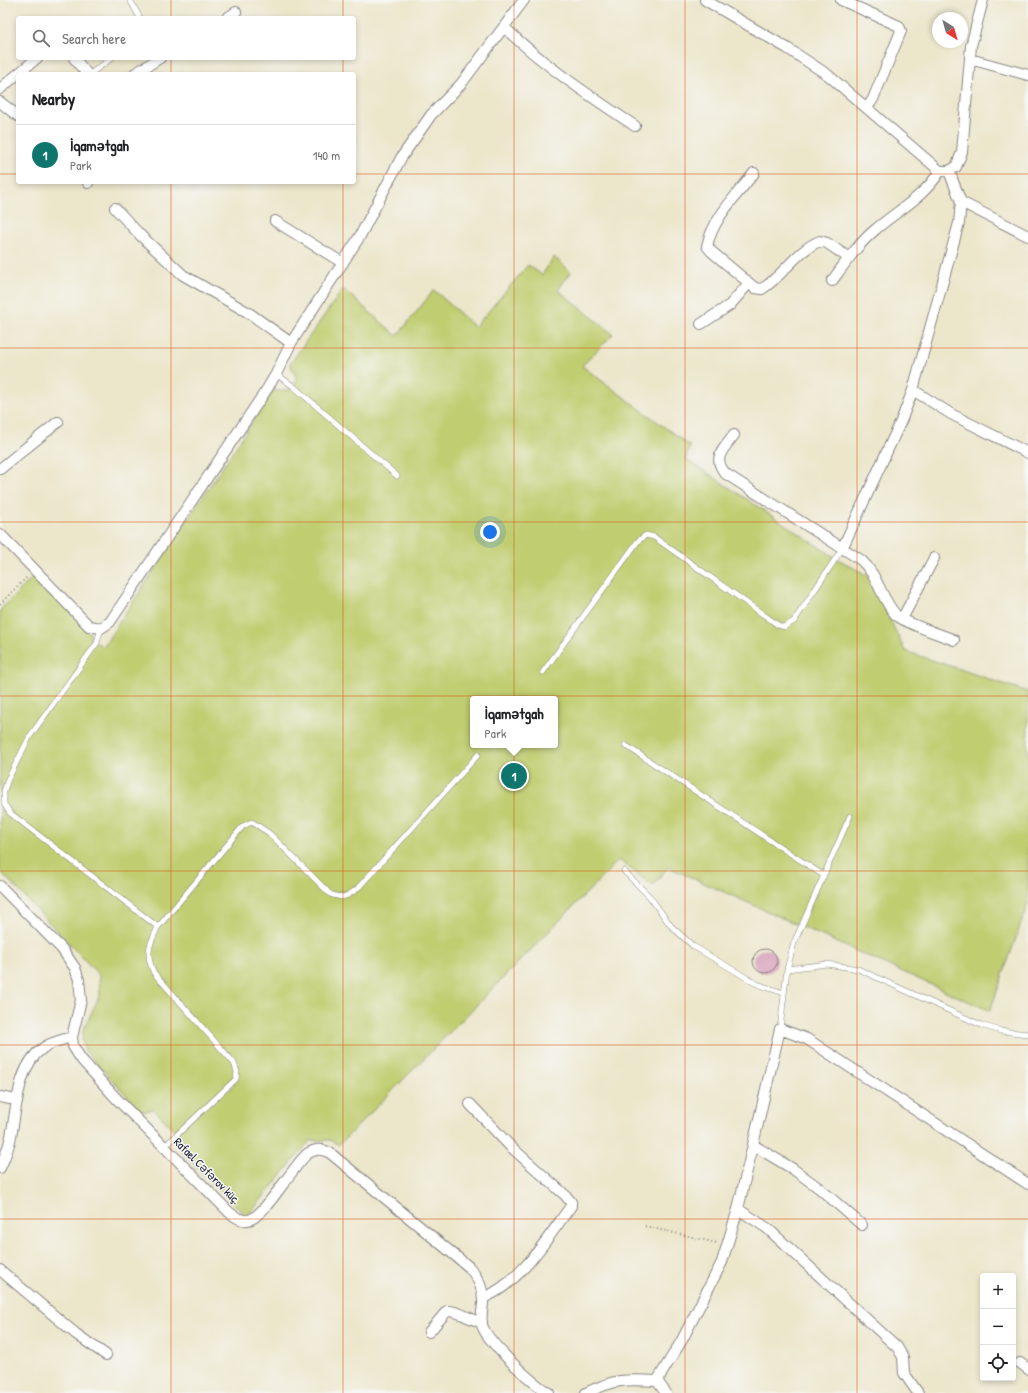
<!DOCTYPE html>
<html lang="en">
<head>
<meta charset="utf-8">
<style>
	:root { --surface:#fff; --page:#f6f6f6; --text:#202124; --muted:#757577; --line:#e0e0e0; --accent:#0f766e }
	body { margin:0; font-family:"Patrick Hand",sans-serif; background:var(--page); color:var(--text) }
	.controls { position:absolute; right:12px; bottom:12px; display:grid; overflow:hidden; border-radius:4px; box-shadow:0 2px 6px #0003 }
	.controls button { width:36px; height:36px; display:grid; place-items:center; padding:0; border:0; border-bottom:1px solid var(--line); background:var(--surface); color:var(--text); font:20px sans-serif }
	.compass { position:absolute; left:932px; top:12px; width:36px; height:36px; border-radius:50%; background:var(--surface); box-shadow:0 2px 6px #0003; rotate:143deg }
	.you { position:absolute; left:490px; top:532px; width:14px; height:14px; margin:-10px; border:3px solid #fff; border-radius:50%; background:#1a73e8; box-shadow:0 0 0 6px #1a73e833 }
	.badge { display:grid; place-items:center; width:26px; height:26px; border-radius:50%; background:var(--accent); color:#fff; font-size:13px; font-weight:700 }
	.pin { position:absolute; translate:-50% -50%; border:2px solid #fff; box-shadow:0 1px 4px #0006 }
	.popup { position:absolute; left:470px; top:696px; width:88px; height:52px; box-sizing:border-box; display:grid; place-content:center; border-radius:4px; background:var(--surface); filter:drop-shadow(0 1px 3px #0005); font-size:13px; white-space:nowrap; color:var(--muted) }
	.popup b { font-size:15px; color:var(--text) }
	.popup::after { content:''; position:absolute; left:50%; top:100%; margin-left:-8px; border:8px solid transparent; border-top-color:var(--surface) }
	.list { margin:0; padding:0; list-style:none }
	h2 { display:flex; justify-content:space-between; align-items:center; height:52px; margin:0; padding:0 16px; font-size:17px }
	h2 small { font-size:13px; font-weight:400; color:var(--muted) }
	.list li { display:grid; grid-template-columns:26px 1fr auto; gap:12px; align-items:center; box-sizing:border-box; height:60px; padding:0 16px; border-top:1px solid var(--line) }
	.list b { display:block; font-size:15px; white-space:nowrap }
	.list p { margin:0; font-size:13px; white-space:nowrap; color:var(--muted) }
	.list em { font-size:13px; font-style:normal; color:var(--muted) }
	.icon { flex:none; width:22px; height:22px; fill:none; stroke:currentColor; stroke-width:2; stroke-linecap:round; stroke-linejoin:round }
	.map { position:relative; flex:none; width:1028px; height:1393px; overflow:hidden }
	.search { position:absolute; background:var(--surface); box-shadow:0 2px 6px #0003; left:16px; top:16px; width:340px; height:44px; display:flex; align-items:center; gap:10px; box-sizing:border-box; padding:0 14px; border-radius:4px; color:var(--muted); font-size:15px }
	.panel { position:absolute; background:var(--surface); box-shadow:0 2px 6px #0003; left:16px; top:72px; width:340px; height:112px; border-radius:4px }
	.map>svg:first-child { display:block }
	.green { fill:#c0cd6f; stroke:#717855; fill-rule:evenodd }
	.building { fill:#d599b6 }
	.lines { fill:none; stroke-linecap:round; stroke-linejoin:round }
	.service-casing { stroke:#878483; stroke-width:6 }
	.minor-casing { stroke:#878483; stroke-width:12 }
	.path { stroke:#878483; stroke-width:2; stroke-dasharray:1 3; stroke-linecap:butt }
	.service { stroke:#fff; stroke-width:5 }
	.minor { stroke:#fff; stroke-width:10 }
	.grid { fill:none; stroke:#de560e; stroke-width:1; stroke-opacity:0.55 }
	.labels { text-anchor:middle; stroke-width:3; stroke-linejoin:round; paint-order:stroke }
	.street-label { font-size:12px; fill:#22223b; stroke:#f6f6f2 }
</style>
</head>
<body>
<div class="map">
<svg width="1028" height="1393" viewBox="0 0 1028 1393">
	<rect width="100%" height="100%" fill="#f6f6f2"/>
	<filter id="ink" filterUnits="userSpaceOnUse"><feTurbulence type="fractalNoise" baseFrequency=".025" numOctaves="2"/><feDisplacementMap in="SourceGraphic" scale="8" xChannelSelector="R" yChannelSelector="G"/><feConvolveMatrix kernelMatrix="1 2 1 2 8 2 1 2 1" color-interpolation-filters="sRGB"/></filter>
	<filter id="wash" filterUnits="userSpaceOnUse"><feTurbulence type="fractalNoise" baseFrequency=".012" numOctaves="4" result="noise"/><feDisplacementMap in="SourceGraphic" scale="16" xChannelSelector="R" yChannelSelector="G"/><feGaussianBlur stdDeviation="0.9" result="paint"/><feColorMatrix in="noise" values="0 0 0 0 0 0 0 0 0 0 0 0 0 0 0 0 0 1.4 0 .05"/><feComposite in="paint" operator="in"/></filter>
	<g filter="url(#wash)">
		<rect width="100%" height="100%" fill="#ece6cb"/>
		<path class="green" d="M554,257L571,272L558,290L613,334L582,366L690,446L686,459L836,558L870,577L905,651L1028,692V904L990,1011L668,867L653,886L619,860L339,1145L330,1140L310,1141L249,1214L243,1213L181,1152L184,1140L153,1109L142,1112L85,1051L82,1041L83,1030L100,995L99,975L0,871V610L36,574L90,633V638L103,647L273,391L290,390L297,380L290,364L343,289L397,336L434,290L475,327L528,265L542,275ZM473,699H555V745H473Z"/>
		<g id="blocks">
			<path class="building" d="M753 961a12 12 0 1 1 24 0a12 12 0 1 1-24 0Z"/>
		</g>
	</g>
	<g filter="url(#ink)">
		<use href="#blocks" fill-opacity="0" stroke="#878483" stroke-width="1"/>
		<g class="lines">
			<defs>
				<path id="service" d="M130,0L140,18
					M90,74L112,58
					M276,374L293,386L397,476
					M101,628L97,643L30,736L8,779L4,791V804L10,813L158,927C149,945 145,954 154,973L234,1063L237,1072L236,1079L165,1146
					M543,672L638,541L646,535L654,537L778,625L784,627L794,621L842,549
					M625,745L823,875
					M624,871L650,897L671,926L693,946L757,984L784,993
					M158,927L243,826L252,822L269,833L330,894C343,899 346,897 357,889L478,755
					M787,969L827,964L858,969L981,1025L1001,1031L1028,1034
					M780,1029L787,969L794,943L850,816"/>
				<path id="minor" d="M705,0L787,48L828,75L940,171H949
					M841,0L899,26L901,31L873,99L867,108
					M227,18L236,12
					M504,27C543,65 590,96 635,126
					M74,58L87,74
					M970,59L1028,75
					M134,74L160,58
					M0,89L37,58
					M0,102L18,116
					M754,173C737,195 713,218 707,246L712,252L755,288L762,289C783,276 797,250 820,241L827,243L849,258
					M88,182V183
					M961,202L1028,236
					M115,208L140,235L183,275L249,313L291,343
					M275,221L343,263
					M832,281C845,263 859,243 876,229C898,210 924,197 940,171
					M701,324L730,305L749,283
					M913,390L951,414L1028,453
					M734,435C724,449 711,458 726,474L861,560C878,575 881,599 896,615C906,624 940,634 954,640
					M0,469L58,422
					M0,534L89,626L101,628L110,622L267,389L276,374L291,343L360,236L401,158L431,115L461,84L524,0
					M842,549L901,421L913,390L959,223L961,202L949,171L956,167L962,152L971,46L983,0
					M902,619L934,558
					M0,886L62,949L75,968L79,980L81,1000L72,1037L73,1046L81,1059L114,1096L229,1212C234,1216 240,1221 248,1220C263,1219 293,1166 307,1154C315,1149 321,1148 330,1153L469,1267C478,1278 484,1289 483,1304C482,1310 481,1318 482,1325C487,1342 533,1384 549,1393
					M0,1097L16,1100
					M470,1104L511,1147L565,1195L571,1202V1206C548,1237 520,1284 483,1298
					M753,1145L793,1169L819,1188L862,1225
					M0,1168C5,1157 9,1147 11,1136C17,1108 17,1066 43,1048C51,1042 62,1040 72,1037
					M738,1209L767,1228L897,1347L903,1357L904,1373L918,1393
					M0,1270L76,1334L106,1355
					M429,1332L447,1311C458,1310 470,1320 482,1322
					M1020,1363L1028,1369
					M657,1381L682,1340L722,1262L738,1209L780,1029L807,1039L1028,1184
					M657,1381L666,1393
					M586,1393C615,1379 625,1379 657,1381"/>
			</defs>
			<use href="#service" class="service-casing"/>
			<use href="#minor" class="minor-casing"/>
			<path class="path" d="M0,604L27,577
				M645,1226L717,1243"/>
			<use href="#service" class="service"/>
			<use href="#minor" class="minor"/>
		</g>
	</g>
	<path class="grid" d="M171,0V18M343,0V18M514,0V1393M685,0V1393M857,0V1393M171,58V74M343,58V74M0,174H18M354,174H1028M171,182V1393M343,182V1393M0,348H1028M0,522H1028M0,696H1028M0,871H1028M0,1045H1028M0,1219H1028"/>
	<g class="labels">
		<g class="street-label">
			<text transform="translate(207 1171) rotate(45)" y="4">Rafael Cəfərov küç.</text>
		</g>
	</g>
</svg>
<div class="controls">
<button>+</button>
<button>−</button>
<button><svg class="icon" aria-label="locate" viewBox="0 0 24 24"><circle cx="12" cy="12" r="6"/><path d="M12 2v4M12 18v4M2 12h4M18 12h4"/></svg></button>
</div>
<svg class="compass" viewBox="-18 -18 36 36"><path d="M0-13l5 13h-10z" fill="#e53935"/><path d="M0 13l5-13h-10z" fill="#757577"/></svg>
<div class="you"></div>
<div class="pin badge" style="left:514px;top:776px">1</div>
<div class="popup"><b>İqamətgah</b>Park</div>
<div class="search"><svg class="icon" aria-label="search" viewBox="0 0 24 24"><circle cx="10" cy="10" r="6"/><path d="M15 15l6 6"/></svg>Search here</div>
<section class="panel">
<h2>Nearby<small></small></h2>
<ul class="list">
<li><span class="badge">1</span><div><b>İqamətgah</b><p>Park</p></div><em>140 m</em></li>
</ul>
</section>
</div>
</body>
</html>
